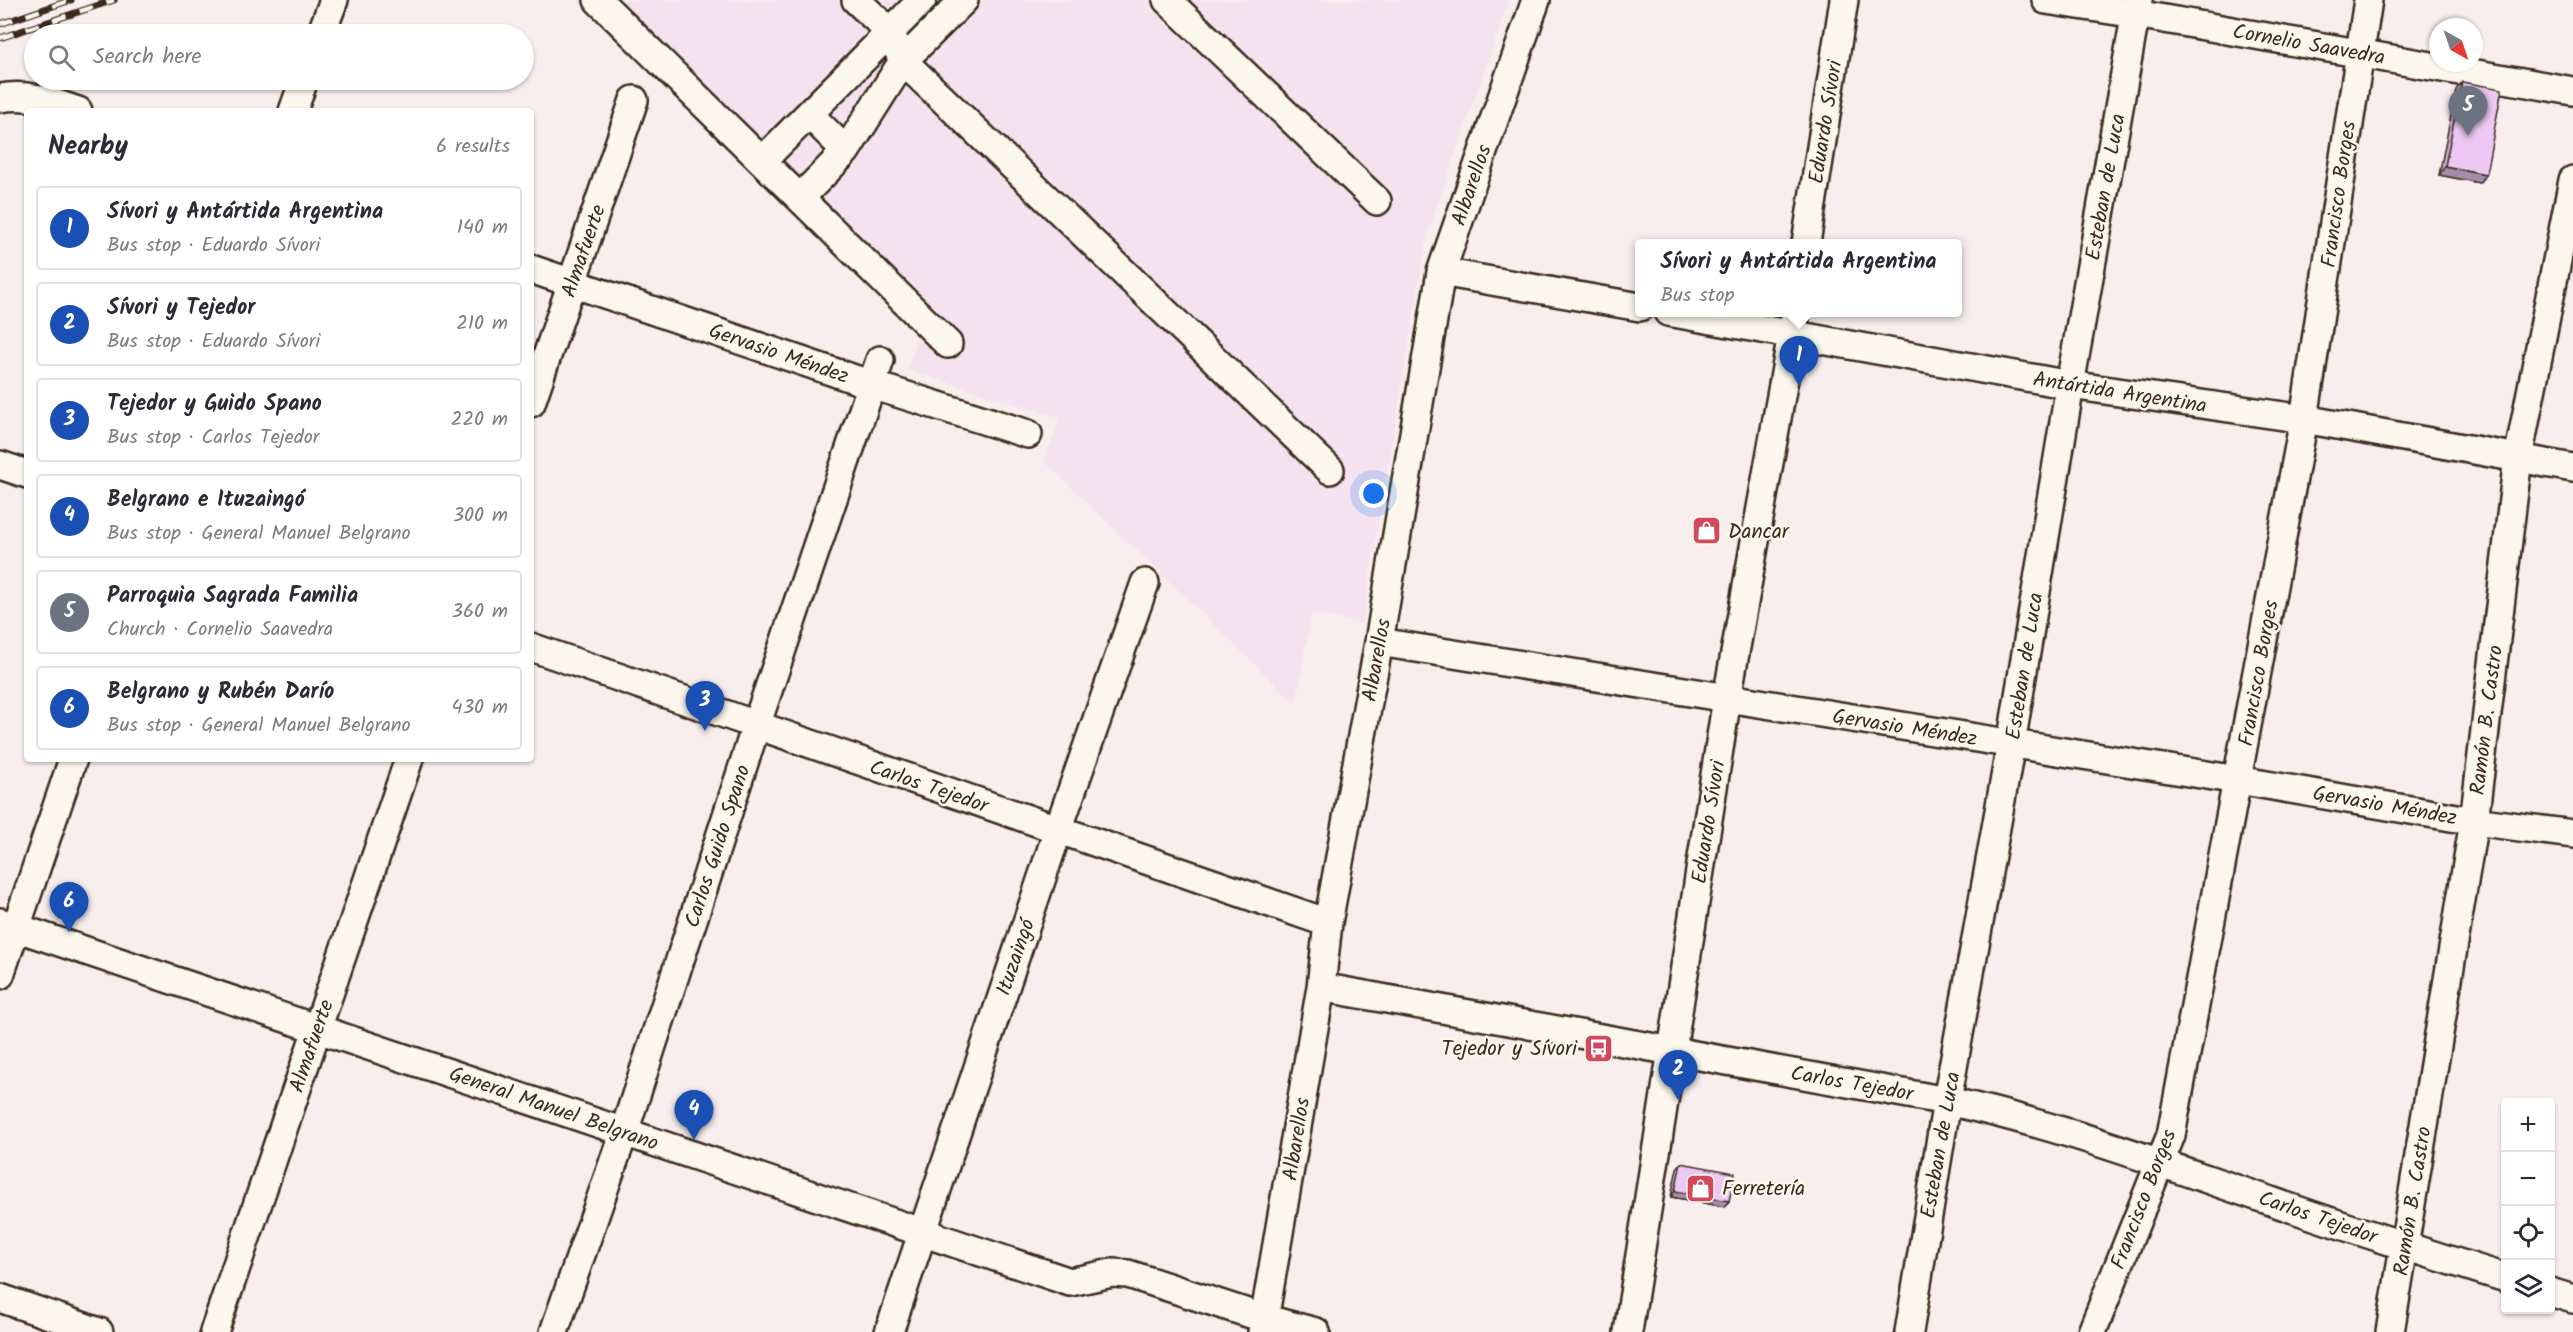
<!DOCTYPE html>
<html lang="en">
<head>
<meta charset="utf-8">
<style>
	:root { --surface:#fff; --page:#f7f7f7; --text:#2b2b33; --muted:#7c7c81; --line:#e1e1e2; --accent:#7c3aed }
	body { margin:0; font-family:Kalam,sans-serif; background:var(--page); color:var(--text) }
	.controls { position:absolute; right:18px; bottom:18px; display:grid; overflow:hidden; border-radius:6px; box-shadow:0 2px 4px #0004 }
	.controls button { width:54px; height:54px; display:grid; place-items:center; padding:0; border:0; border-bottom:2px solid var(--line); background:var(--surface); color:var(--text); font:30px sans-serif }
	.compass { position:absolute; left:2429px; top:18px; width:54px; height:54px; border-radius:50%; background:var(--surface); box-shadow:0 2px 4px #0004; rotate:140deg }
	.you { position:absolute; left:1374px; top:494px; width:21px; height:21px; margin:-15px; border:4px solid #fff; border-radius:50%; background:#1a73e8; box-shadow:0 0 0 9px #1a73e833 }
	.badge { display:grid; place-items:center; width:39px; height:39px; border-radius:50%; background:var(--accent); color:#fff; font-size:20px; font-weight:700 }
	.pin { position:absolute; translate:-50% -50px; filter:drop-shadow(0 2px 3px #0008) }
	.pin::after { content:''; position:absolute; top:32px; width:21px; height:18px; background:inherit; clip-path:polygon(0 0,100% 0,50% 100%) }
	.popup { position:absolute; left:1635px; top:239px; width:327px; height:78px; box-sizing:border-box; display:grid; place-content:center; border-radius:6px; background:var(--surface); filter:drop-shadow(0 2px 4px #0005); font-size:20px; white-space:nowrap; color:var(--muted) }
	.popup b { font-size:22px; color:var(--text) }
	.popup::after { content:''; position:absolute; left:50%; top:100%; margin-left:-12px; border:12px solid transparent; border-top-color:var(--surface) }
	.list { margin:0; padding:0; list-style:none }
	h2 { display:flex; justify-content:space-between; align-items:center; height:78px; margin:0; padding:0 24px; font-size:26px }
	h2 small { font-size:20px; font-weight:400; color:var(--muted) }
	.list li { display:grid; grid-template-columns:39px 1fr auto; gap:18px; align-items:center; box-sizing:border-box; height:84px; margin:0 12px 12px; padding:0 12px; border:2px solid var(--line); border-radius:6px }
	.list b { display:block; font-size:22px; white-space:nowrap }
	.list p { margin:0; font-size:20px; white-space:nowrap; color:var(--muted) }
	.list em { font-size:20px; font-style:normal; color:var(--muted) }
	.icon { flex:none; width:33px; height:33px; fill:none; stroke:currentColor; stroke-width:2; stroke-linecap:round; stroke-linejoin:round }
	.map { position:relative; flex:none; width:2573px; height:1332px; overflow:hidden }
	.search { position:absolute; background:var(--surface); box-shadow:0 2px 4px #0004; left:24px; top:24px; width:510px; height:66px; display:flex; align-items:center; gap:15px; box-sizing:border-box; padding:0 21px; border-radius:33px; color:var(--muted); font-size:22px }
	.panel { position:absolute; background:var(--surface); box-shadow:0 2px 4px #0004; left:24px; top:108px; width:510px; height:654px; border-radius:6px }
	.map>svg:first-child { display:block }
	.built { fill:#f4e3ef }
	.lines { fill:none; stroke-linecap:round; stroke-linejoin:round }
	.minor-casing { stroke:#3b2a1e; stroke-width:32 }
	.minor { stroke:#fbf7ec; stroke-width:27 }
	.rail-casing { stroke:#3b2a1e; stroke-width:7 }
	.rail { stroke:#fbf7ec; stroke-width:4.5; stroke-dasharray:14; stroke-linecap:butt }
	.wall { fill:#cbacd1; stroke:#3b2a1e; stroke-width:1.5 }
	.shaded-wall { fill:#a58caa; stroke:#3b2a1e; stroke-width:1.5 }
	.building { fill:#ecc8f3; stroke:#3b2a1e; stroke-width:1.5 }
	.labels { text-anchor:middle; stroke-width:5; stroke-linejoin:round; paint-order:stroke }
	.street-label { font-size:21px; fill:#3b2a1e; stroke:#fbf7ec }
	.poi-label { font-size:21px; fill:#3b2a1e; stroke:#fbf7ec; text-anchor:start }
</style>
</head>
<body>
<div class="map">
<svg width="2573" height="1332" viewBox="0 0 2573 1332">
	<rect width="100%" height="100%" fill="#f8eeed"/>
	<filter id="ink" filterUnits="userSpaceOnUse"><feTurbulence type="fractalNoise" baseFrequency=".0167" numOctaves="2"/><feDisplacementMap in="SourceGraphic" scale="12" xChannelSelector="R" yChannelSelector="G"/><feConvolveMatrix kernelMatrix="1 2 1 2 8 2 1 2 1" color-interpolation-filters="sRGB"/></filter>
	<g filter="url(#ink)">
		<path class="built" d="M577,0H1509L1427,235L1362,623L1311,614L1296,704L1044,461L1061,418L907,370L918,336Z"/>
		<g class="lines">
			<defs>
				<path id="minor" d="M598,0L948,344
					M856,0L890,32L903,61L1330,470
					M1167,0L1377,201
					M2046,0L2136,14L2573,91
					M321,34L334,0
					M0,98C29,93 51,102 78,111
					M293,111L304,80
					M809,114L846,151
					M762,161L922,0
					M800,198L846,151L903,61L964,0
					M1806,243L1844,0
					M531,269L872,385L1028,434
					M1441,272L1640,307
					M1668,312L2070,385L2304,419L2573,468
					M531,403L634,100
					M0,465L27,474
					M1379,642L2238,780L2474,821L2573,834
					M531,647L1328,923
					M0,922L1070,1282L1112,1273L1128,1274L1266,1319L1316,1332
					M0,975L73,759
					M1321,987L1947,1101C2056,1124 2162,1164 2268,1200C2347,1228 2426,1253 2506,1278
					M2550,1292L2573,1299
					M0,1298L99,1332
					M214,1332L409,759
					M554,1332L624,1132L756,726L880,360
					M889,1332L1058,830L1145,583
					M1262,1332L1321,987L1328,923L1379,642L1441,272L1536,0
					M1628,1332L1727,698L1796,312
					M1909,1332L1947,1101L2011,744L2070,385L2138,0
					M2092,1332L2171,1135L2304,419L2368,0
					M2390,1332L2474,821L2518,458L2573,180"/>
			</defs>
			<use href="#minor" class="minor-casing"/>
			<use href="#minor" class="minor"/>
			<defs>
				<path id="rail" d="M0,24L71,0
					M0,38L114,0"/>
			</defs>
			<use href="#rail" class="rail-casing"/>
			<use href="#rail" class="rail"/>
		</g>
		<path class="wall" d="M2462,82L2486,174L2479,183L2439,175L2456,90Z
			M1681,1163L1729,1201L1725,1207L1671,1197L1677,1168Z"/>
		<path class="shaded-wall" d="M2445,166L2486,174L2479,183L2439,175Z
			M1675,1191L1729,1201L1725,1207L1671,1197Z"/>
		<path class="building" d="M2462,82L2502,89L2486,174L2445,166Z
			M1681,1163L1735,1173L1729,1201L1675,1191Z"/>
	</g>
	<defs>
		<symbol id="shop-square" viewBox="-11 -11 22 22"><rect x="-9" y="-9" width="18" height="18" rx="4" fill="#d1495b" stroke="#fbf7ec"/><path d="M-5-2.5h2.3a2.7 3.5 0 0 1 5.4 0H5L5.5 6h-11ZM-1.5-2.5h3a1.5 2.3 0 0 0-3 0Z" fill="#fff"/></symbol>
		<symbol id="bus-square" viewBox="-11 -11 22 22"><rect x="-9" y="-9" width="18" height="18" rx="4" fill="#d1495b" stroke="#fbf7ec"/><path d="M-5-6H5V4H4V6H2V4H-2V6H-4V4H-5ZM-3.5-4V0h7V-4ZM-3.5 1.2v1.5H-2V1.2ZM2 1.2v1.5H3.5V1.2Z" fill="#fff"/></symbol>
	</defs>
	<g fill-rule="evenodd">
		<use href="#shop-square" x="1690" y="514" width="33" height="33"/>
		<use href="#bus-square" x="1582" y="1032" width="33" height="33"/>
		<use href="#shop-square" x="1684" y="1172" width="33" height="33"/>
	</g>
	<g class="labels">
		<g class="street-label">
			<text transform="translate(2309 44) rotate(10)" y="7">Cornelio Saavedra</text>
			<text transform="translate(1825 122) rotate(-81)" y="7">Eduardo Sívori</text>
			<text transform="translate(1471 185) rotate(-71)" y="7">Albarellos</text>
			<text transform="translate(2105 187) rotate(-80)" y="7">Esteban de Luca</text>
			<text transform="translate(2338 194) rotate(-82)" y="7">Francisco Borges</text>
			<text transform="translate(583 251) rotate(-71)" y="7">Almafuerte</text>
			<text transform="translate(779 353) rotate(19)" y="7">Gervasio Méndez</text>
			<text transform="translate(2120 392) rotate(9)" y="7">Antártida Argentina</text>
			<text transform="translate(1376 660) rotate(-80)" y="7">Albarellos</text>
			<text transform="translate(2024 666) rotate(-81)" y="7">Esteban de Luca</text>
			<text transform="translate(2258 673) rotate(-80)" y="7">Francisco Borges</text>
			<text transform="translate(2486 720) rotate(-83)" y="7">Ramón B. Castro</text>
			<text transform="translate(1905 727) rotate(9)" y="7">Gervasio Méndez</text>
			<text transform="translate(929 786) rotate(19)" y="7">Carlos Tejedor</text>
			<text transform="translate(2385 805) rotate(10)" y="7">Gervasio Méndez</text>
			<text transform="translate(1708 822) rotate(-81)" y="7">Eduardo Sívori</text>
			<text transform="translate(717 846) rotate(-72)" y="7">Carlos Guido Spano</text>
			<text transform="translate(1015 957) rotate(-71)" y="7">Ituzaingó</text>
			<text transform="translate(311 1046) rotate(-71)" y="7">Almafuerte</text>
			<text transform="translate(1852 1083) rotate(10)" y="7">Carlos Tejedor</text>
			<text transform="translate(554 1108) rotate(19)" y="7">General Manuel Belgrano</text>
			<text transform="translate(1296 1139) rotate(-81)" y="7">Albarellos</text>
			<text transform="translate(1940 1145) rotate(-80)" y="7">Esteban de Luca</text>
			<text transform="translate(2143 1199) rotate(-69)" y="7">Francisco Borges</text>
			<text transform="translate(2412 1201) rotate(-81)" y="7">Ramón B. Castro</text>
			<text transform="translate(2318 1217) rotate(19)" y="7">Carlos Tejedor</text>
		</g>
		<g class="poi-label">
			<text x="1728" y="538">Dancar</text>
			<text x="1577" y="1055" text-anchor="end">Tejedor y Sívori</text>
			<text x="1722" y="1195">Ferretería</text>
		</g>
	</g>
</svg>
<div class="controls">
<button>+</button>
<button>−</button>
<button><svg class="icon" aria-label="locate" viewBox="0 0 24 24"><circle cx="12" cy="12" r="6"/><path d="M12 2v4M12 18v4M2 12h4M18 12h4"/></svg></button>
<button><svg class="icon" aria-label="layers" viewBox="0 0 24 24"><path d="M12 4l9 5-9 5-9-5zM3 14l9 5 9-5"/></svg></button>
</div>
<svg class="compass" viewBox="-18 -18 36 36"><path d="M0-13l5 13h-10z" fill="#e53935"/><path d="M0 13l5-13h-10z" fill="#7c7c81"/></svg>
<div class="you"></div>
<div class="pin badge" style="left:1799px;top:386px;background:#1a4fb4">1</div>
<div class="popup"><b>Sívori y Antártida Argentina</b>Bus stop</div>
<div class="pin badge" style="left:1678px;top:1100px;background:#1a4fb4">2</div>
<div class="pin badge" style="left:705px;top:731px;background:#1a4fb4">3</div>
<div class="pin badge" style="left:694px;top:1140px;background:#1a4fb4">4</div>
<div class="pin badge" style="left:2468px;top:136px;background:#6b7280">5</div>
<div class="pin badge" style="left:69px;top:932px;background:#1a4fb4">6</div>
<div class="search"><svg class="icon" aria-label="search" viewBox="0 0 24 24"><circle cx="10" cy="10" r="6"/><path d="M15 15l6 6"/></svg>Search here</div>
<section class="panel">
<h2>Nearby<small>6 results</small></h2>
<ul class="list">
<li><span class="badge" style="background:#1a4fb4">1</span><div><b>Sívori y Antártida Argentina</b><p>Bus stop · Eduardo Sívori</p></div><em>140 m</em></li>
<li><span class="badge" style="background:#1a4fb4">2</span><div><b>Sívori y Tejedor</b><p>Bus stop · Eduardo Sívori</p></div><em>210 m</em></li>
<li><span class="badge" style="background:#1a4fb4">3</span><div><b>Tejedor y Guido Spano</b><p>Bus stop · Carlos Tejedor</p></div><em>220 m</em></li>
<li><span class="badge" style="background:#1a4fb4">4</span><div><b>Belgrano e Ituzaingó</b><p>Bus stop · General Manuel Belgrano</p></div><em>300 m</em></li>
<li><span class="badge" style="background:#6b7280">5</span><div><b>Parroquia Sagrada Familia</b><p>Church · Cornelio Saavedra</p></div><em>360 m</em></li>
<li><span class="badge" style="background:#1a4fb4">6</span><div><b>Belgrano y Rubén Darío</b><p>Bus stop · General Manuel Belgrano</p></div><em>430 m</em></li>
</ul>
</section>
</div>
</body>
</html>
